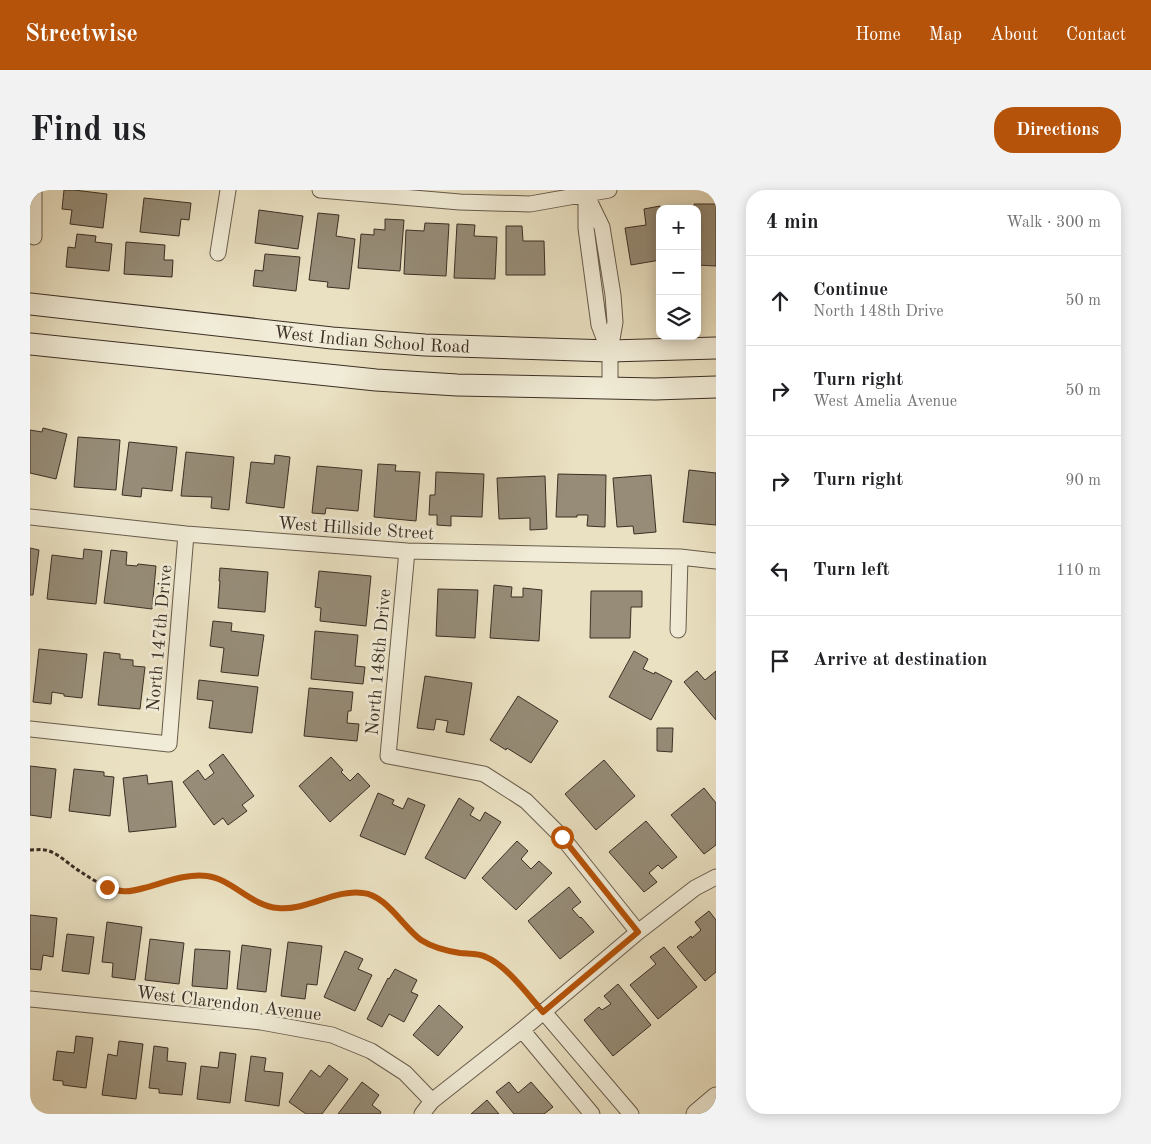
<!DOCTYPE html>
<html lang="en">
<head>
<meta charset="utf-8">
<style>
	:root { --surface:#fff; --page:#f2f2f2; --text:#202124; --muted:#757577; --line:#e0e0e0; --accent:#b45309 }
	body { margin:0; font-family:"Old Standard TT",serif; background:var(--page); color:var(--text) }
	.controls { position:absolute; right:15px; top:15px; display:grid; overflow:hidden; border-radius:10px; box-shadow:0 2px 12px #0003 }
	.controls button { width:45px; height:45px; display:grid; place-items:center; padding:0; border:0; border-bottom:1px solid var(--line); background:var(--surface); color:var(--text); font:25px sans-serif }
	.stop { position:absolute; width:15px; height:15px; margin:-11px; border:4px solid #b45309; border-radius:50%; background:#fff }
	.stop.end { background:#b45309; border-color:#fff; box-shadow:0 1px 5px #0008 }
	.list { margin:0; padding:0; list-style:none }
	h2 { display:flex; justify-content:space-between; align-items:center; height:65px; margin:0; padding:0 20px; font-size:21px }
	h2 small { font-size:16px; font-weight:400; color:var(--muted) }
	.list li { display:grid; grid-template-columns:32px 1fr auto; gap:15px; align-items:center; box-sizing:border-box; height:90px; padding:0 20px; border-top:1px solid var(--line) }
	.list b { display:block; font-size:19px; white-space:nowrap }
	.list p { margin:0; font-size:16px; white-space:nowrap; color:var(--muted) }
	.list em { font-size:16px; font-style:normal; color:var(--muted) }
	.icon { flex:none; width:28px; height:28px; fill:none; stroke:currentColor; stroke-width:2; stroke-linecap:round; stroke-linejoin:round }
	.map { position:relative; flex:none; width:686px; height:924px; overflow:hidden; border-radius:20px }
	header { display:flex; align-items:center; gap:30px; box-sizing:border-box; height:70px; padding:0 25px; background:var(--accent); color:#fff }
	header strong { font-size:24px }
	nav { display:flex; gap:28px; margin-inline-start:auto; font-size:18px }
	.intro { display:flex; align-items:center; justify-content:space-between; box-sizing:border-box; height:120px; padding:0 30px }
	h1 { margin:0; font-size:35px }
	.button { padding:12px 22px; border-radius:20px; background:var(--accent); color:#fff; font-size:18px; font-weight:700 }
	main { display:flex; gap:30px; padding:0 30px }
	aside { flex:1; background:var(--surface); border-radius:20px; box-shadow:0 2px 12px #0003 }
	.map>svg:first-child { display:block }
	.building { fill:#968c77; stroke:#3c2f25 }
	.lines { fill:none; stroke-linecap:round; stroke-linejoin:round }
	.minor-casing { stroke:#685c4c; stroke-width:17 }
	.tertiary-casing { stroke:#685c4c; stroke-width:21 }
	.secondary-casing { stroke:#3c2f25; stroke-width:23 }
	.path { stroke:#3c2f25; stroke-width:3; stroke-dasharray:4 2.5; stroke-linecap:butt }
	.minor { stroke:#f1ecd7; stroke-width:15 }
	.tertiary { stroke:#f1ecd7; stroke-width:19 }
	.secondary { stroke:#f1ecd7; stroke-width:21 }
	.route { stroke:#b45309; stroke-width:6 }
	.labels { text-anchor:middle; stroke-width:5; stroke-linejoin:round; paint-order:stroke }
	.street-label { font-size:18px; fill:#3c2f25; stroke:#f1ecd7 }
</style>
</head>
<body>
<header>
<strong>Streetwise</strong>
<nav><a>Home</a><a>Map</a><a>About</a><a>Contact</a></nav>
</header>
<div class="intro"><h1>Find us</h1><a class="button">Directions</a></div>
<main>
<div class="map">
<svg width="686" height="924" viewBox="0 0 686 924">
	<rect width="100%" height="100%" fill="#eae1c2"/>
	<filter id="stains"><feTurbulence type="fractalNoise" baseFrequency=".004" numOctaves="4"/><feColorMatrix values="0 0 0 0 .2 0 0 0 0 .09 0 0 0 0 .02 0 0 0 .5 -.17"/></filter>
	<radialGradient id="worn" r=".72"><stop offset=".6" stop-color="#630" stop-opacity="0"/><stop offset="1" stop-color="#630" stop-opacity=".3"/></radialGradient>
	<path class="building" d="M34,0H44L77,4L73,38L40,34L42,20L32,19Z
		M114,8L161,13L159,30L151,29L149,46L110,42Z
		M664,14H686V76L667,75V19H664Z
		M630,16V70L601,75L595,38L616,35L614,19Z
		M229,20L273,26L268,59L225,53Z
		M288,23L309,25L306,46L325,49L319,99L297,97L298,92L279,90Z
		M355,29L374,30L370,81L328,78L331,44L344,45V39L355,40Z
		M395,33L419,34L416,86L374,84L376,40L394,41Z
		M427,34L445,35L444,46L467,47L465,89L424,88Z
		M476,36H492L493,51H514L515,85H476Z
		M47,44L66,46L65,52L82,54L79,81L36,77L38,57L45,58Z
		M96,52L135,55L134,70H143L142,87L94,84Z
		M235,64L270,67L266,101L223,96L225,80L233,81Z
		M13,238L37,244L26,289L0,283V240L12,242Z
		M48,247L90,250L86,300L44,297Z
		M99,252L147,257L142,301L112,298L111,307L92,305Z
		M156,262L204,267L199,320L181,318L182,307L151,306Z
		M245,265L260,267L254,318L216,313L221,272L244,274Z
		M348,274L366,275L365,281L390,282L386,331L344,327Z
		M287,276L332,280L328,321L296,318L295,324L282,323Z
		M659,280L686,283V335L653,332Z
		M406,282L454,284L452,327L421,326V336L407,335V325H399L400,305H405Z
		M528,284L576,285L575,337L557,336L558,325H547V327H526Z
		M621,285L626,342L604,344L603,336L587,337L583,288Z
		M515,286L517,339L500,340V328L469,329L467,288Z
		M0,358L9,360L3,405H0Z
		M54,359L72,361L66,414L17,409L22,365L53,369Z
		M81,360L97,362L96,375L107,376L108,374L126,376L122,419L74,413Z
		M190,378L238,382L235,422L188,418L190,391H189Z
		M289,381L341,386L336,436L290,431L291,418L285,417Z
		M464,395L482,397L481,407H493V398L512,400L509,451L460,448Z
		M408,399L448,400L445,448L406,446Z
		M561,401H612V417H601L600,448H560Z
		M183,431L202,433L201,441L234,445L228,486L191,482L194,458L180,456Z
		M285,441L328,445L325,476L335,477L333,494L281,489Z
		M9,459L57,464L52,508L34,506V504L22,502L21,514L3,512Z
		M604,461L618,469L613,479L624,484L625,482L642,491L621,530L579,507Z
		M74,462L90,464V469L103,470V476L115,477L110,519L68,515Z
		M667,481L675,490L686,481V530L654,492Z
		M395,486L442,493L434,545L416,542L418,531L406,529L404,540L387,538Z
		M169,490L228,497L222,543L179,538L183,511L167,509Z
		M279,498L323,502L321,521H318L317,533L329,534L327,551L274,546Z
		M488,506L528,531L501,573L477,558L476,560L460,550Z
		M627,538H643L642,562L627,561Z
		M193,564L224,606L212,615L217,621L198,635L193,628L184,635L153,592L168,580L175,590L184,583L179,575Z
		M301,567L313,580L311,582L320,591L328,583L340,596L300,632L269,596Z
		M574,570L605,606L566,640L535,604Z
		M0,576L26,579L21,628L0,625Z
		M44,579L74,582V586L84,587L80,626L39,621Z
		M117,585L118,594L142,591L146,637L99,642L93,588Z
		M674,598L686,613V655L674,664L641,625Z
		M348,603L364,610L362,614L373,619L378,608L395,615L375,665L330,646Z
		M429,608L444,618L440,625L450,631L455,622L471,632L435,689L395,668Z
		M616,631L647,667L632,679L628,675L619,683L627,692L614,702L579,662Z
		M487,651L498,661L491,669L501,679L509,671L522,683L486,720L452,688Z
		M539,697L551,712L542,719L550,728L551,727L564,742L530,769L498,731Z
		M679,721L686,730V782L675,791L647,757L661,746L662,748L671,740L665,732Z
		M0,725L27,728L23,767L13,765L11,780L0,779Z
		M77,732L112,737L105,790L82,787L83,773L72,772Z
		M37,744L64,747L59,784L32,781Z
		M120,749L154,753L149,794L115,790Z
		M258,752L292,756L287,795L277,794L275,809L251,806Z
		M212,755L241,759L236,802L207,799Z
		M634,757L667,797L628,829L600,795L626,774L620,767Z
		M165,759L200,761L197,799L162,796Z
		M315,761L333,769L328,779L342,785L325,821L294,807Z
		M365,779L387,790L381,802L388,805L374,832L359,824L352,837L337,829L358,788L359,789Z
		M588,794L621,835L583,866L554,830L569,817L572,820L581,814L574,806Z
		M409,815L433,837L408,866L383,845Z
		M46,846L63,848L56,898L33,895V891L23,890L27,861L44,863Z
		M89,851L113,854L106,909L72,905L78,864L87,866Z
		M124,856L138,858L137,871L156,873L152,905L129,903V899L119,898Z
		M190,862L206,864L200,913L167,909L171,876L188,878Z
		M221,866L236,868L234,881L253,883L249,916L215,911Z
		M299,875L318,889L292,924H276L259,912L281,880L290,887Z
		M332,892L349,905L342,915L351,922L350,924H308Z
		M479,892L488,903L501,892L523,917L514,924H484L466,902Z
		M457,910L469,924H441Z"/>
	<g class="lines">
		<defs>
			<path id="minor" d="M290,0L430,12L500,14L579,0
				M556,4L572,37L583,105L585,132L580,161V198
				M556,9V38L569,135L579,161
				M4,47V0
				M188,63L198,0
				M0,327L156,344L377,361L650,367L686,371
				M377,361L358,566L454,584L496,611L532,647L608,742
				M648,440L650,367
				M0,539L139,554L156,344
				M0,809L231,832L302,845L341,861L375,883L402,911
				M513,821L601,924
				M492,840L562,924
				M392,924L402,911L492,840L608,742L665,698L686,687"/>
			<path id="tertiary" d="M666,924L686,907"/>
			<g id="secondary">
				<path id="s1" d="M0,114L302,148L395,155L580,161L686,158"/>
				<path d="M0,154L346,190L427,195L625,199L686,197"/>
			</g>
		</defs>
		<use href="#minor" class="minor-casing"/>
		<use href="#tertiary" class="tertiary-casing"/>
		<use href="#secondary" class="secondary-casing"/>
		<path class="path" d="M0,660C5,660 10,659 15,660C24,661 34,670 41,675C53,684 76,699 91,702C98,703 106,700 113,698C132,693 156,684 176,686C201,688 220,715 247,718C271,721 299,704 324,703C328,703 332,702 336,703C361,709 371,738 393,751C405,758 419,762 432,763C440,764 447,764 455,766C472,772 492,798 504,812"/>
		<use href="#minor" class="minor"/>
		<use href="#tertiary" class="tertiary"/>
		<use href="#secondary" class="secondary"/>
	</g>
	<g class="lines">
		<path class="route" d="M77,697C82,698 87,701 92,701C99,702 107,700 114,698C133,693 157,683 177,686C202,689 221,716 248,718C277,721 304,699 333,703C356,705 373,737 391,750C402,757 417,761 430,763C439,764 448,763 456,767C476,775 498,805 513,822L608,742L532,647"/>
	</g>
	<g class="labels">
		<g class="street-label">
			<text dy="6" stroke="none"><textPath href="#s1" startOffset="344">West Indian School Road</textPath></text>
			<text transform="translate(326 338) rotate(4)" y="6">West Hillside Street</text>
			<text transform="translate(129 448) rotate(-85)" y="6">North 147th Drive</text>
			<text transform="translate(348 472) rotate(-85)" y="6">North 148th Drive</text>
			<text transform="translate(199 813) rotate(7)" y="6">West Clarendon Avenue</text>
		</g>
	</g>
	<rect width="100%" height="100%" filter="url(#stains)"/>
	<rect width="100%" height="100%" fill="url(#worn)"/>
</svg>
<div class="controls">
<button>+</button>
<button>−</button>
<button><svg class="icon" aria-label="layers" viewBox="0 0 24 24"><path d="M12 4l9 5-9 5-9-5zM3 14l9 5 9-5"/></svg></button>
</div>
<div class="stop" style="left:532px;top:647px"></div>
<div class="stop end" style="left:77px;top:697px"></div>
</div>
<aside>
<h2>4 min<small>Walk · 300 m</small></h2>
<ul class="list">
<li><svg class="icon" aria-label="ahead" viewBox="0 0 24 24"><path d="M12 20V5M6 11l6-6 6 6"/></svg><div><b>Continue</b><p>North 148th Drive</p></div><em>50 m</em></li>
<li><svg class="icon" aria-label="right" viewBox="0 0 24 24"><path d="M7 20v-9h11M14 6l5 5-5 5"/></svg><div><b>Turn right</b><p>West Amelia Avenue</p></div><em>50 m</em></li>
<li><svg class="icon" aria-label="right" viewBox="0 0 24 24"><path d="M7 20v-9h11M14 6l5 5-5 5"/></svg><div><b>Turn right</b></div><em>90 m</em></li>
<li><svg class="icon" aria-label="left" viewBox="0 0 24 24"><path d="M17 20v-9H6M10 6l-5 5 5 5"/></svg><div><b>Turn left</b></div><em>110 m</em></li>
<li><svg class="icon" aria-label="arrive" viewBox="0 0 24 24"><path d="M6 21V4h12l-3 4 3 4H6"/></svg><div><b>Arrive at destination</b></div></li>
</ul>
</aside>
</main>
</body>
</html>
